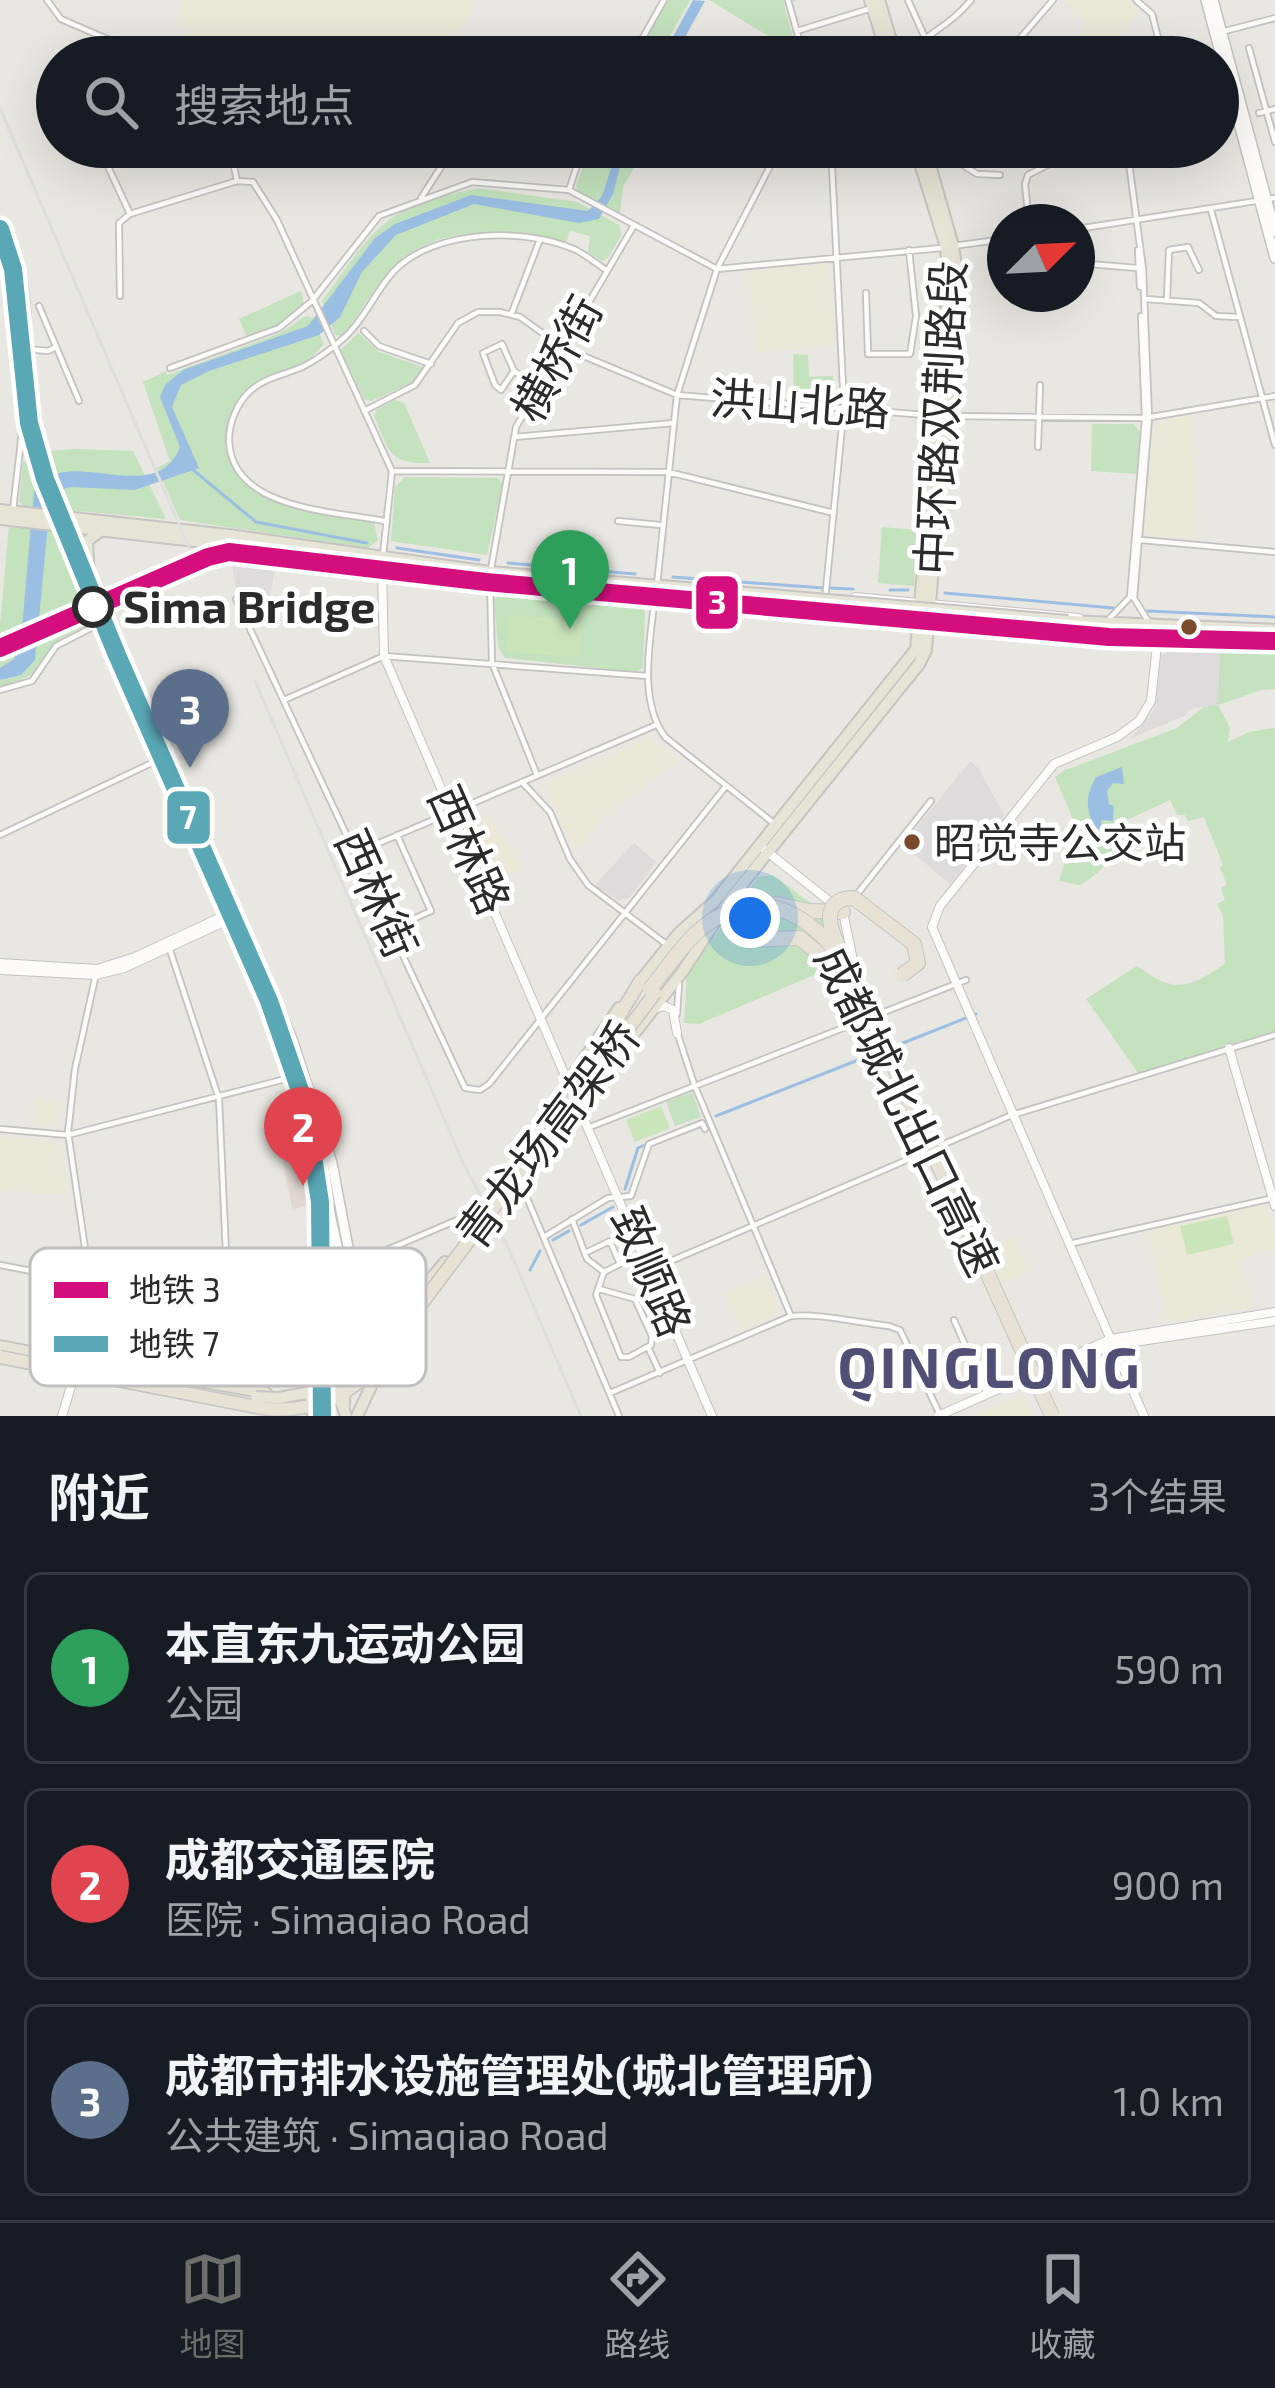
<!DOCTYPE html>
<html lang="zh">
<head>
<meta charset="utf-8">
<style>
	:root { --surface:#171b24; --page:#20242c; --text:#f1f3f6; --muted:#9ea1a6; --line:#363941; --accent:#6d6d6b }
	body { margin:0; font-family:"Exo 2","Noto Sans SC",sans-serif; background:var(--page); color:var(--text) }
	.compass { position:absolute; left:987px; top:204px; width:108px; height:108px; border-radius:50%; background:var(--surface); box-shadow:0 12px 48px #0002; rotate:66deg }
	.you { position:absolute; left:750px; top:918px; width:42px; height:42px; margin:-30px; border:9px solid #fff; border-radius:50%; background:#1a73e8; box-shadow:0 0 0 18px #1a73e833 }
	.badge { display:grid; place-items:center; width:78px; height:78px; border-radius:50%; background:var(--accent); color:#fff; font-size:39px; font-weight:700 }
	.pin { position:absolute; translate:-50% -99px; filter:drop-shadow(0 3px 6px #0008) }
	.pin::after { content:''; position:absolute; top:63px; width:42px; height:36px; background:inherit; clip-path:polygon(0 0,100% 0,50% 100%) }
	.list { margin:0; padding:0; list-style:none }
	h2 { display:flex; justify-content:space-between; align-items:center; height:156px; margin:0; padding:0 48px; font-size:51px }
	h2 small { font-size:39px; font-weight:400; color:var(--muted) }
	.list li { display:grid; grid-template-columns:78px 1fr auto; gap:36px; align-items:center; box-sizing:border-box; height:192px; margin:0 24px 24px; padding:0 24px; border:3px solid var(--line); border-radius:18px }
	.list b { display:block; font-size:45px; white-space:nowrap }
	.list p { margin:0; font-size:39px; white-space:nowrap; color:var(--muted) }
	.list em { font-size:39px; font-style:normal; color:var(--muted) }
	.icon { flex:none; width:66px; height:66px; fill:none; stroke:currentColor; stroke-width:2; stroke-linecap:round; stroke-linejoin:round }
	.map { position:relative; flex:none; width:1275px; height:1416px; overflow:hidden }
	.search { position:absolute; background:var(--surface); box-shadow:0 12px 48px #0002; left:36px; right:36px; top:36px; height:132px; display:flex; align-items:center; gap:30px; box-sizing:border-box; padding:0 42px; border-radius:66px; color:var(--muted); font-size:45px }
	.sheet { height:804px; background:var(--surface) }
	nav { display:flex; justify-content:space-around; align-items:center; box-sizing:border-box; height:168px; border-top:3px solid var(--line); background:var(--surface); font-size:33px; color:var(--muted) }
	nav a { display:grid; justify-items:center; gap:6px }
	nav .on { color:var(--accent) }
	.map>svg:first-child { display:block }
	.industrial { fill:#dddbdc }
	.education { fill:#eae8d7 }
	.medical { fill:#e1d8d3 }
	.green { fill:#c3e2bd }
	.pitch { fill:#cbe5bb }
	.water { fill:#9bbfe3 }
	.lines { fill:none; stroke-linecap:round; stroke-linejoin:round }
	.stream { stroke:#9bbfe3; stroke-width:3 }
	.minor-tunnel { stroke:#c2c1bd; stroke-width:4.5; stroke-dasharray:4.5 2; stroke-linecap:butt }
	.minor-casing { stroke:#c2c2c1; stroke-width:8 }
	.tertiary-casing { stroke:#c2c2c1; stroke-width:10 }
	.secondary-casing { stroke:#c2c2c1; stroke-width:12 }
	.primary-casing { stroke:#c5c4c2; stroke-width:14 }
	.trunk-casing { stroke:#c5c4c2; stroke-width:15 }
	.motorway-casing { stroke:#c5c4c2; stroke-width:16 }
	.minor { stroke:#fcfbfa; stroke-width:4.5 }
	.tertiary { stroke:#fcfbfa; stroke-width:8 }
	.secondary { stroke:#fcfbfa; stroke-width:9 }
	.primary { stroke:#e5e4d5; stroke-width:10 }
	.trunk { stroke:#e6e3d5; stroke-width:12 }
	.motorway { stroke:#e7e2d5; stroke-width:14 }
	.rail { stroke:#dedede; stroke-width:3 }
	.primary-bridge-casing { stroke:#c5c4c2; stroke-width:14; stroke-linecap:butt }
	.trunk-bridge-casing { stroke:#c5c4c2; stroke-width:15; stroke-linecap:butt }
	.motorway-bridge-casing { stroke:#c5c4c2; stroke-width:16; stroke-linecap:butt }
	.primary-bridge { stroke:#e5e4d5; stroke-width:10 }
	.trunk-bridge { stroke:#e6e3d5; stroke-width:12 }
	.motorway-bridge { stroke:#e7e2d5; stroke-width:14 }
	.metro-1-casing { stroke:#fff; stroke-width:27 }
	.metro-2-casing { stroke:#fff; stroke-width:27 }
	.metro-1 { stroke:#d40f7d; stroke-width:18 }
	.metro-2 { stroke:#5aa8b5; stroke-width:18 }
	.stop-dot { fill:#fff; stroke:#2b2b2b; stroke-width:6 }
	.bus-dot { fill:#7a4b2a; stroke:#fff; stroke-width:4.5 }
	.labels { text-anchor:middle; stroke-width:10; stroke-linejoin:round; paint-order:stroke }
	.bus-label { font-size:42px; fill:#2b2b2b; stroke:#fff; text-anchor:start }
	.street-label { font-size:45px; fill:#2b2b2b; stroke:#fff }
	.stop-label { font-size:45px; font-weight:bold; fill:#2b2b2b; stroke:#fff; text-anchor:start }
	.district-label { font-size:57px; font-weight:bold; letter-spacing:3px; fill:#524f77; stroke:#fff }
	.key { fill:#fff; stroke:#bfbfbf; stroke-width:3 }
	.key-label { font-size:33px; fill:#2b2b2b }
	.line-badge { stroke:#fff; stroke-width:4.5 }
	.badge-label { font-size:33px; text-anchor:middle; font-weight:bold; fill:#fff }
</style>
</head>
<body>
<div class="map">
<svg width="1275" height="1416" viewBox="0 0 1275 1416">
	<rect width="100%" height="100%" fill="#e8e7e1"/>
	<path class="industrial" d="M231,559L277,562L267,608L247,616L237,594Z
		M1171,649H1220L1218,705L1189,709L1185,716L1131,738L1154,710L1161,656Z
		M970,761L979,769L1004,815L950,884L903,845Z
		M634,843L656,862L629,898L619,900L594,886Z"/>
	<path class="education" d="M182,0H475V1L466,21L451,34L399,57H228L189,40L178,18Z
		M1066,0H1128L1140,10L1099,57H1073L1065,49L1087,23Z
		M825,264L830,270L835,345L756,352L748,271Z
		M1193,416L1198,540L1148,535L1143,529L1153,430L1161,421Z
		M649,737L678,761L607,813L575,852L543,785Z
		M488,814L524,869L489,885L462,825Z
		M34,1098L59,1100L57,1126L32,1124Z
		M0,1136L52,1141L63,1151L67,1195L0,1190Z
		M1264,1204L1275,1231V1249L1240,1259L1253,1307L1167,1322L1147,1231Z
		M1015,1236L1030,1271L998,1285L982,1251Z
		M765,1275L779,1307L776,1315L741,1330L725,1293Z
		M1023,1394L1033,1416H974Z"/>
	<path class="medical" d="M310,1144L322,1203L292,1209L281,1151Z"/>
	<path class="green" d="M667,0H690L658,57H638Z
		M709,0H798L784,5L798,54Z
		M590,147H646L623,187L620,214L579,192L576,186Z
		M479,188L577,202L619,225L622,234L607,259L602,261L588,252L590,236L570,231L566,243C509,231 438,221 393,267C376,285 362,309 348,329L341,336L335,335L322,301C377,225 383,207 479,188Z
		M301,291L304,305L277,326L247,337L239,319Z
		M306,316L313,318L324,344C318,350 312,358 304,362C283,374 255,376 240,397C229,412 224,432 228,449C239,511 324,512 374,523L378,540L368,548L180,520L157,468L170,461L143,382L166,371L167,375L280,333Z
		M358,333L379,352L425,368L412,382L371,401L364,399L341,350Z
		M793,354L808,355L809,377L833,376L834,402L794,397Z
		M395,400L404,403L430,463C387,464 390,451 374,416L376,410Z
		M1092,424H1134L1140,432L1136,474L1091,471Z
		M76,449L133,451L166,519L23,506L19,502L23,462L49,451Z
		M405,477L498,478L503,484L487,555L391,541L395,487Z
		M9,527L59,531L98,622C86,627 72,631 61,639C29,664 52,674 0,686V625Z
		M882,527L918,530L914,586L878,583Z
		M505,591L637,601L645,612L643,668L636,672L505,658L498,647L494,599Z
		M1220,649H1275V689L1261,690L1218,705L1230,728L1228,742L1249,732L1275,728V1031L1139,1074L1086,999L1137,966C1175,994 1187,989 1225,964L1223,916L1217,904L1225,900L1221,888L1227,885L1220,868L1223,865L1204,817L1188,821L1185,815H1177L1170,800L1127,820C1103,852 1122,860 1080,885L1059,881L1076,826L1055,777L1063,771L1177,728L1204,707L1218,705Z
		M773,875L816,907L840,931L828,969L699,1024L684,1023L687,974L758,877Z
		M692,1092L701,1117L675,1126L666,1102Z"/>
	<path class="pitch" d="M509,615L582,620L579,657L506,652Z
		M661,1106L670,1128L635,1142L626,1120Z
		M1227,1216L1234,1244L1187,1255L1180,1226Z"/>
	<path class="water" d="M693,0L705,1L674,57H662Z
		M618,147H625L613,194L599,219L579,223L474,204L396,235L362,272L340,317L319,335L209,371L181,385L172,407L199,468L135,490L70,487L51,493L35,660L21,675L0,680V668L14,659L20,650L34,492C63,439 155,512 180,447L160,397L165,385L183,370L308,326L375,238L395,224L471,195L588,211L602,196Z
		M1122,767L1124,784L1113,783L1107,791L1109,804L1114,806L1113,821L1101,820L1102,827L1097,830C1085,810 1085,797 1096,777Z"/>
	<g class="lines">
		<path class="stream" d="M192,469L256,522L367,543
			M397,548L479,560
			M508,563L635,574
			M673,577L823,588
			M830,588L853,589
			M890,590H908
			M945,593L1113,608
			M1148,611L1275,617
			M893,1047L976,1014
			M716,1116L871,1055
			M625,1189L638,1148L671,1133
			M581,1225L613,1207
			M553,1240L569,1231
			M530,1270L540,1251
			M120,1302L170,1325L168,1337L174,1352L251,1365L268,1379"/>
		<path class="minor-tunnel" d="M458,1219L491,1203"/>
		<defs>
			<path id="minor" d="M47,0L61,19L149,57
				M788,0L804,57
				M908,0L926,40L947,57
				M1136,0L1152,14L1163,57
				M797,31L872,8
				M1221,32L1275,18
				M1020,38L1043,57
				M1249,48L1275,142
				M632,57L664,0
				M905,57C926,33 949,27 971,0
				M1004,57L1053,0
				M1259,113L1275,109
				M99,147L130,214
				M230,147L237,181
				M967,147L963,165L977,174L1000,175
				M1127,147L1143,269L1149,418L1134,598L1148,621
				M569,190L583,147
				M421,198L454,147
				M1211,210L1275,445
				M130,214L237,181L253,182L277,220L392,471L383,555
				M1029,222L1025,184L1028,175L1082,147
				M1077,229L1275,198
				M0,245L15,249C42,314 20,440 13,511
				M953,246L1005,239
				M1138,250L1140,287
				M1077,263L1137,268
				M866,293L868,354H910L916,316L909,250
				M120,296L119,223L130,214
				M1146,299L1199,303L1216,316L1238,317
				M1167,299L1169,250L1188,247L1199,270
				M39,306L79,401
				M511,315L539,242
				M364,331L379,346L431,364
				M27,349L48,351L56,347
				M170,368L279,328L312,301L379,216L472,182L569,190L717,269L942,248
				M514,371L501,390L495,385L483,353L502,344L514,371L538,386
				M364,411L415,385L458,323L478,312H500L520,317L562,347L677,395L938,416
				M949,416L1145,418L1275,396
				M514,437L674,423
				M1038,447L1040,385
				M392,471L668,472L834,513
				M385,521C334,511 231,510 229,440C229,423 237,403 250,391C264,378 283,375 300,368C314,362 334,347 345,337C365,319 376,290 394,271C434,229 526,227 576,250C586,255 597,264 606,270
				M618,521L660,525
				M1141,540L1275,552
				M491,569L516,427L633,227
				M490,580L492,663L537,775
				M657,585L677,395L717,269L780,147
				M655,594C651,639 637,698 665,737L776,825
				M236,599L465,1088L480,1090L489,1084L726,786
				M825,600L844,406L831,147
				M1109,619L1130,597L1145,418L1141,316
				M0,690L32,681L56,646L101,623
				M284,700L384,656L648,676
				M522,782L550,812L570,859L588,885L666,944
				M0,835L158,760
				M358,852L656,725
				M858,893L931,801
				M393,928L431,911L397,835
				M169,947L219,1099L227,1275
				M677,1014L679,984
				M677,1032L694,1084L791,1316
				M557,1109L567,1086
				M590,1127L966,980
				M0,1129L68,1135L293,1077
				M507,1181L556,1111L579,1114
				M527,1198L619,1416
				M572,1219L587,1259L604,1272L596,1295L621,1357H629L651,1345L652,1336L635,1299L599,1289
				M544,1237L608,1198L631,1196L649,1144L702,1123L705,1129
				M1069,1244L1273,1198
				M585,1253L610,1241L620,1264L604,1272
				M0,1265L90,1282H152L340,1268
				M352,1265L457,1220
				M652,1269L1012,1115L1275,1035
				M954,1320L986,1392
				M648,1347L660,1373
				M77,1359L90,1282L68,1132L75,1069L96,974
				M610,1393L791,1316C820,1313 859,1323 889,1326L900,1330L940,1415"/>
			<path id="tertiary" d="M382,566L384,656L712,1416
				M855,597L1079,618
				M710,598L760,605
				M1008,628L1089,633
				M765,850L843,912L855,970
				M0,963L97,969L135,957L230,913
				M0,970L96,975L124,968L239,915
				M657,1008L664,1006L673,1010L677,1033
				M1229,1048L1275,1206
				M1031,1376L1114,1345L1275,1321
				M62,1416L76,1370
				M938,1416L1111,1339L1275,1312
				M1144,1416L932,927L940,906L1054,764L1117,737L1139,721L1151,701L1158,636"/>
			<path id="secondary" d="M1206,0L1275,258
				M1213,0L1275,231
				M59,521L283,1044L312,1130L340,1260
				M67,526L292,1039L332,1163L350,1258
				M338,1368L341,1277"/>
			<path id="primary" d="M870,0L888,57
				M879,0L896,57
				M0,510L229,535L490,572L760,594
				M0,519L283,551
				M403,569L490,581L713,598
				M89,577L87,541L102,530
				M1068,621L1275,630
				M1067,628L1275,642
				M638,984L679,933L715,901L916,649L949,279L946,247L915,147
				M569,1081L619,1008
				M580,1103L683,971L728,902L919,664L926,650L958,279L953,246L925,147
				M340,1255L345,1282
				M349,1273L350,1254
				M0,1346L178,1381L194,1380L266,1393
				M359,1379L380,1339L445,1262
				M326,1388L338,1375L342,1361
				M357,1416L381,1365"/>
			<path id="trunk" d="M579,1082L641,980"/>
			<path id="motorway" d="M744,903C731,916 739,930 752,940L800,938L842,973
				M777,904L809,911L843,912"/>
		</defs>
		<use href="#minor" class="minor-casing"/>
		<use href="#tertiary" class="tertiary-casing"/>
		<use href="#secondary" class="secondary-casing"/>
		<use href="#primary" class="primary-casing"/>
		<use href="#trunk" class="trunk-casing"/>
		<use href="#motorway" class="motorway-casing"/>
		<use href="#minor" class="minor"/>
		<use href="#tertiary" class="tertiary"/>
		<use href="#secondary" class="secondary"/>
		<use href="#primary" class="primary"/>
		<use href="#trunk" class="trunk"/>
		<use href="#motorway" class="motorway"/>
		<path class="rail" d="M0,108L198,569
			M255,681L464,1165L508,1247L581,1416"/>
		<defs>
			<path id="primary-bridge" d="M760,594L1068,621
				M758,601L1067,628
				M256,1397L279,1398L316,1391
				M344,1406L349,1273
				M313,1416L311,1397L326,1388L338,1393L346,1416"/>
			<path id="trunk-bridge" d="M0,1357L267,1409C308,1412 347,1399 374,1367L655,993"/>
			<path id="motorway-bridge" d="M837,943C827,922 824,898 854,898L914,944L918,963L902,975
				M650,989C669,966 687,936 713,920C772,882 822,926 852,974L1052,1416"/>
		</defs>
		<use href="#primary-bridge" class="primary-bridge-casing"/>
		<use href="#trunk-bridge" class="trunk-bridge-casing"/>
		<use href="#motorway-bridge" class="motorway-bridge-casing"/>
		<use href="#primary-bridge" class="primary-bridge"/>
		<use href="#trunk-bridge" class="trunk-bridge"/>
		<use href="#motorway-bridge" class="motorway-bridge"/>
		<defs>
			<path id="metro-1" d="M0,648L208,557L229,552L486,582L1109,637L1275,641"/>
			<path id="metro-2" d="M0,229L13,269L29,423L45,479L117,655L269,1001L305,1105L320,1202L322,1416"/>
		</defs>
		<use href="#metro-1" class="metro-1-casing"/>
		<use href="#metro-2" class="metro-2-casing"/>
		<use href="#metro-1" class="metro-1"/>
		<use href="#metro-2" class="metro-2"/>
	</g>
	<circle class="stop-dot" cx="93" cy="607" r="18"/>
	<g class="bus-dot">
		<circle cx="1189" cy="627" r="10"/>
		<circle cx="912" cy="842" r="10"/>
	</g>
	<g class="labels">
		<g class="bus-label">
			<text x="934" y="858">昭觉寺公交站</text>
		</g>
		<g class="street-label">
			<text transform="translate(557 359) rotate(-61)" y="16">横桥街</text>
			<text transform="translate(800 404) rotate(4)" y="16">洪山北路</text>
			<text transform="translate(941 418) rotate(-87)" y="16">中环路双荆路段</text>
			<text transform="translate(469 850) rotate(66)" y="16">西林路</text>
			<text transform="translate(376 894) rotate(66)" y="16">西林街</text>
			<text transform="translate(907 1111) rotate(64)" y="16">成都城北出口高速</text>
			<text transform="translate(548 1135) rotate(-53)" y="16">青龙场高架桥</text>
			<text transform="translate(651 1272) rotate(67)" y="16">致顺路</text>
		</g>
		<g class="stop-label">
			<text x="123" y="623">Sima Bridge</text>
		</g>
		<g class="district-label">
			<text x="990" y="1388">QINGLONG</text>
		</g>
	</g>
	<rect x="30" y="1248" width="396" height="138" rx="18" class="key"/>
	<rect x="54" y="1282" width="54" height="16" fill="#d40f7d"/>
	<rect x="54" y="1336" width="54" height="16" fill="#5aa8b5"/>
	<g class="key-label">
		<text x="129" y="1302">地铁 3</text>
		<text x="129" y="1356">地铁 7</text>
	</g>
	<g class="line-badge">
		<rect x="694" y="574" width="46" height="57" rx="12" fill="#d40f7d"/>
		<rect x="165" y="789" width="47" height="57" rx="12" fill="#5aa8b5"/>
	</g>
	<g class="badge-label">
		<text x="717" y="614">3</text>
		<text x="188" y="829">7</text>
	</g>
</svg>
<svg class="compass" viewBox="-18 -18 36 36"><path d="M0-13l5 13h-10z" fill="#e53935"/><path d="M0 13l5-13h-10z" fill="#9ea1a6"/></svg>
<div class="you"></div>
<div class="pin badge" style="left:570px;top:629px;background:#2e9e5b">1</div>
<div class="pin badge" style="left:303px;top:1186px;background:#e0444e">2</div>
<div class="pin badge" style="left:190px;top:768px;background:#5c6f8a">3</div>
<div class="search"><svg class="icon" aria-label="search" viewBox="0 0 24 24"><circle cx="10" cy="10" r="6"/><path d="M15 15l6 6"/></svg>搜索地点</div>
</div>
<section class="sheet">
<h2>附近<small>3个结果</small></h2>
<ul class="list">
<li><span class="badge" style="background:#2e9e5b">1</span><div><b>本直东九运动公园</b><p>公园</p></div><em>590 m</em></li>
<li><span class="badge" style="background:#e0444e">2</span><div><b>成都交通医院</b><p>医院 · Simaqiao Road</p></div><em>900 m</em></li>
<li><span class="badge" style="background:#5c6f8a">3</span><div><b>成都市排水设施管理处(城北管理所)</b><p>公共建筑 · Simaqiao Road</p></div><em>1.0 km</em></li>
</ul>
</section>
<nav>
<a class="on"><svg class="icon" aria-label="map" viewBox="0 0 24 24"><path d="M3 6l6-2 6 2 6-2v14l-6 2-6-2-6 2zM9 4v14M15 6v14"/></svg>地图</a>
<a><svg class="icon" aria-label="directions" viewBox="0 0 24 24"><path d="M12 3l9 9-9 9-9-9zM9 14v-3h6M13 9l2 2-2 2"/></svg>路线</a>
<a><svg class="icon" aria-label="saved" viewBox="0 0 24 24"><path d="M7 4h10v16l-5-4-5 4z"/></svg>收藏</a>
</nav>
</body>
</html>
